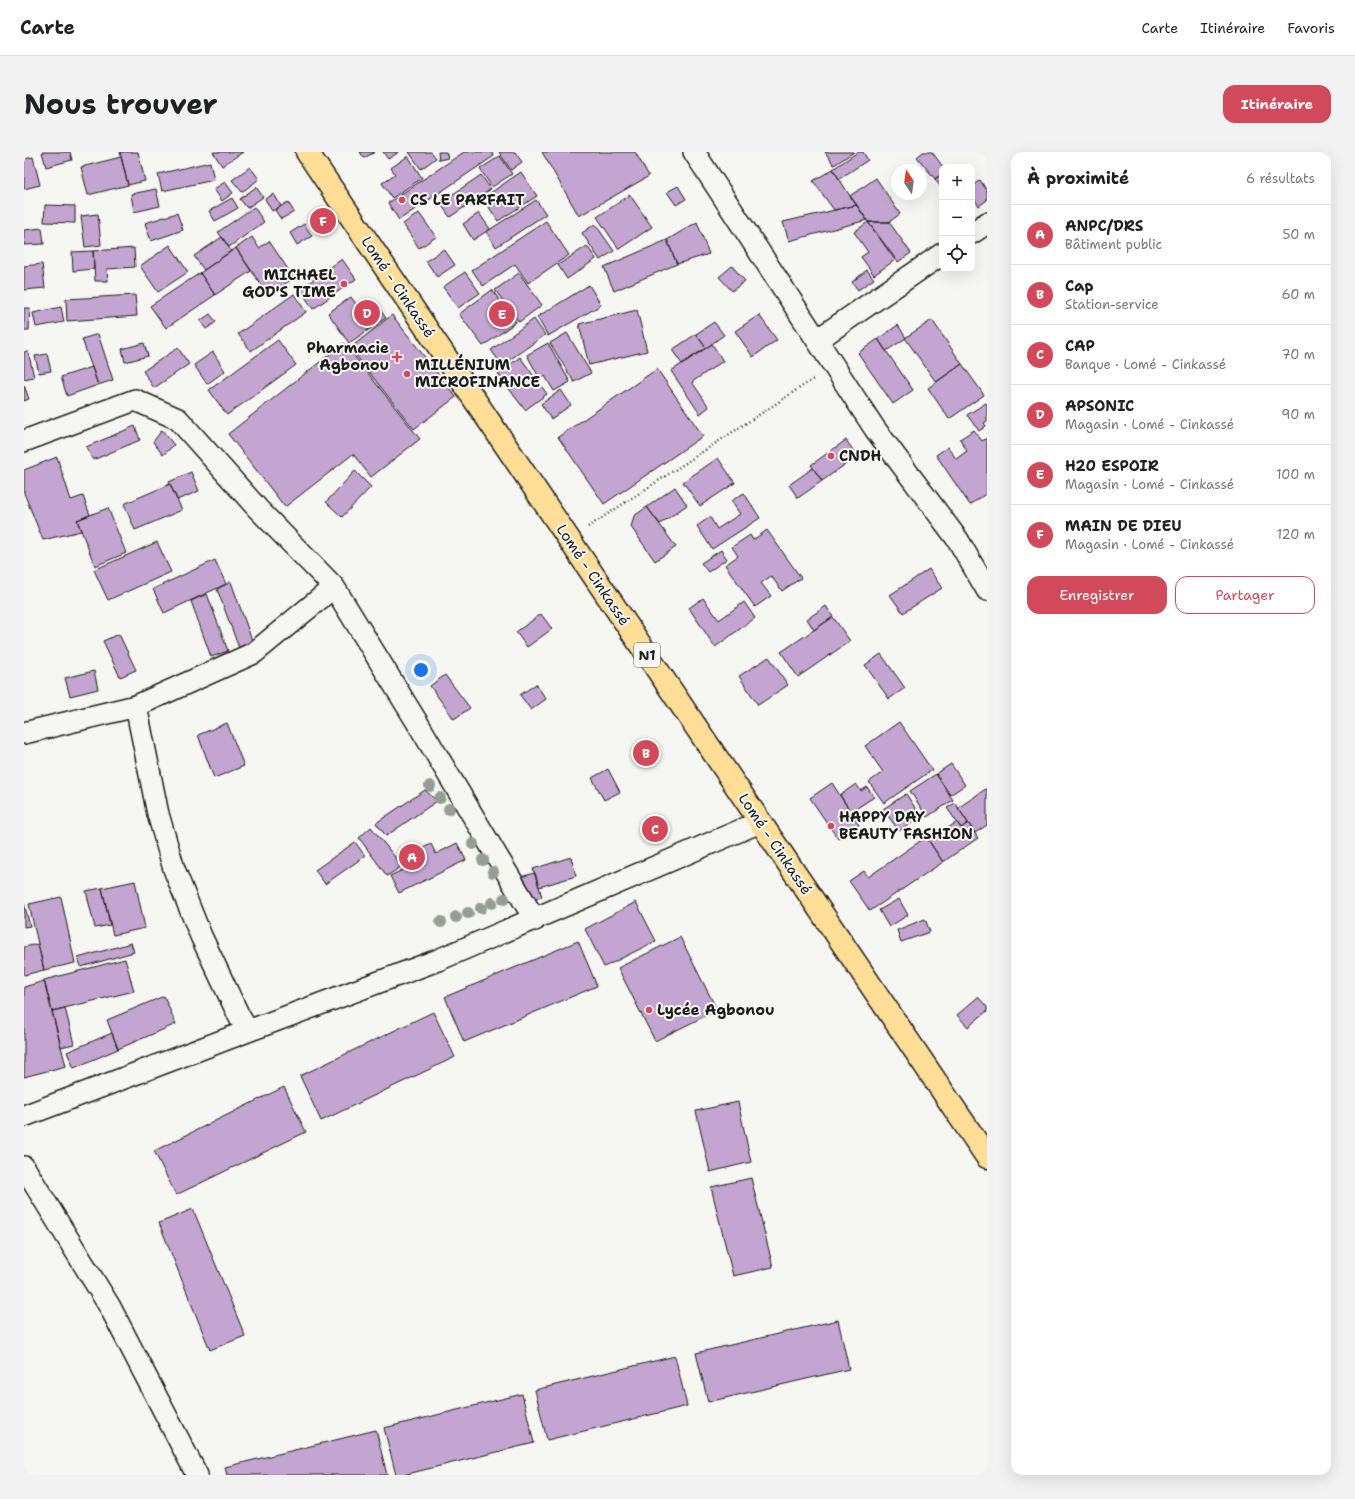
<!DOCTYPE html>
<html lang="fr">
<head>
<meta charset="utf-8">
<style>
	:root { --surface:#fff; --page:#f2f2f2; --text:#202124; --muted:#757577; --line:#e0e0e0; --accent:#d1495b }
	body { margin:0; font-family:"Shantell Sans",sans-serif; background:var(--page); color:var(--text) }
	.controls { position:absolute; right:12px; top:12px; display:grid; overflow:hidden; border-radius:8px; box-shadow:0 4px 16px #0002 }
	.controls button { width:36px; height:36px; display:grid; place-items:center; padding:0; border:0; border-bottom:1px solid var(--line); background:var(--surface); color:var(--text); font:20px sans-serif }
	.compass { position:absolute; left:867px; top:12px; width:36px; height:36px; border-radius:50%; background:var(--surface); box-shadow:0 4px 16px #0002; rotate:347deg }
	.you { position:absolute; left:397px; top:518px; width:14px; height:14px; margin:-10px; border:3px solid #fff; border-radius:50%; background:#1a73e8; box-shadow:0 0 0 6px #1a73e833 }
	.badge { display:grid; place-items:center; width:26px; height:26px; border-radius:50%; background:var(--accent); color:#fff; font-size:13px; font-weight:700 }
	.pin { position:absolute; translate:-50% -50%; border:2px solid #fff; box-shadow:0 1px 4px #0006 }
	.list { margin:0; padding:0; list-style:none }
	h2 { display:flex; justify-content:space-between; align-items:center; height:52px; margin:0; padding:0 16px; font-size:17px }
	h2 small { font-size:13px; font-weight:400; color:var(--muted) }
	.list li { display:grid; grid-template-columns:26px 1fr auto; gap:12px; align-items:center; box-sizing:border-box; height:60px; padding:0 16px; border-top:1px solid var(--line) }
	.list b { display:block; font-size:15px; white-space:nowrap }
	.list p { margin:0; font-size:13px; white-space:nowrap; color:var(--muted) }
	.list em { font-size:13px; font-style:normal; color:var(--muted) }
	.actions { display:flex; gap:8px; padding:12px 16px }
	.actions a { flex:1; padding:9px 0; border:1px solid var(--accent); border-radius:12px; text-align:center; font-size:14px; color:var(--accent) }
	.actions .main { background:var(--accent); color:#fff }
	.icon { flex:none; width:22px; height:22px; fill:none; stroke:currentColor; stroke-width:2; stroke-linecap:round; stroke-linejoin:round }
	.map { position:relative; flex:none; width:963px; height:1323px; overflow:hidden; border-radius:12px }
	header { display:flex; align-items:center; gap:24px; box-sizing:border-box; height:56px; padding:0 20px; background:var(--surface); border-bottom:1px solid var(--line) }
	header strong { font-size:19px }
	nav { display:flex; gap:22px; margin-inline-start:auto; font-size:14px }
	.intro { display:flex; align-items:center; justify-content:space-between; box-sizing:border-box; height:96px; padding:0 24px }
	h1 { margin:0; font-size:28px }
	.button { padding:10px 18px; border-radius:12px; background:var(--accent); color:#fff; font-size:14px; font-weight:700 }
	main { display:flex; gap:24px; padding:0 24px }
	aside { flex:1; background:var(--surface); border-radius:12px; box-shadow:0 4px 16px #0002 }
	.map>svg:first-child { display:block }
	.building { fill:#c4a5d1; stroke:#1c1c1c }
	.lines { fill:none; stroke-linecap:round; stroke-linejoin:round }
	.minor-casing { stroke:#1c1c1c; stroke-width:24 }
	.trunk-casing { stroke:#1c1c1c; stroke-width:25 }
	.path { stroke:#1c1c1c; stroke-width:2.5; stroke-dasharray:1 3; stroke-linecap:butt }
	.minor { stroke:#f6f6f2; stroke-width:21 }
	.trunk { stroke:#fedd96; stroke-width:22 }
	.tree { fill:#959e92 }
	.poi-dot { fill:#d1495b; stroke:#f6f6f2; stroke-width:1.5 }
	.labels { text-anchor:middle; stroke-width:4; stroke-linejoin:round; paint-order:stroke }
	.shield { fill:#f6f6f2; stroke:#5d5d5c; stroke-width:1 }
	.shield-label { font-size:14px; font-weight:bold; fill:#1c1c1c }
	.poi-label { font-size:15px; font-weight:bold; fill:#1c1c1c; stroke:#f6f6f2; text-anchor:start }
	.street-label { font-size:15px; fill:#1c1c1c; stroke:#f6f6f2 }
</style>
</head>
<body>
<header>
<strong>Carte</strong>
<nav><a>Carte</a><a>Itinéraire</a><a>Favoris</a></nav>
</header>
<div class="intro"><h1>Nous trouver</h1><a class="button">Itinéraire</a></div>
<main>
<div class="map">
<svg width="963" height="1323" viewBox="0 0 963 1323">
	<rect width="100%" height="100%" fill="#f6f6f2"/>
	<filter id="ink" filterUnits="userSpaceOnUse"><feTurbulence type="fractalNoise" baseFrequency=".025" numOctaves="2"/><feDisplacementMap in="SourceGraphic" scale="8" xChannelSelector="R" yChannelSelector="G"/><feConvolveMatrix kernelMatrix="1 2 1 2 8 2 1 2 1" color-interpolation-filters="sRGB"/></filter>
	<g filter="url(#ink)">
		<path class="building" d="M18,0H46L48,8L22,15Z
			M96,0H114L121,29L104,33Z
			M189,0H219L198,14Z
			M336,0H351L340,6Z
			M359,0H375L364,7Z
			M385,0H407L412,6L397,17Z
			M414,0H422L424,6L415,8Z
			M440,0H467L470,4L375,68L364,51Z
			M475,0H491L498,10L487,18Z
			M518,0H611L625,24L555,64Z
			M801,0H830L810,13Z
			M834,0H839L844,8L815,27L809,17Z
			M899,0H908L919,15H918V22L911,27L893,5Z
			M384,4L398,26L368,46L358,31L371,22L367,16Z
			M476,4L488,22L468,35L456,17Z
			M9,5L16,33L0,37V7Z
			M97,5L104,33L64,43L57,15Z
			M186,10L190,28L138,39L134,22Z
			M226,15L235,27L218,40L208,28Z
			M809,17L826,44L833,53L810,58L789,29Z
			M497,20L513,44L474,69L459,46Z
			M918,22V37L911,27Z
			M457,23L467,37L426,65L416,51Z
			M852,26L876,62L865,70H844L826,44Z
			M956,28L963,39V48L955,54L948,44V34Z
			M201,30L209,41L198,49L190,37Z
			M654,34L662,47L652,53L643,40Z
			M232,35L239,45L223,56L216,47Z
			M132,37L136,54L110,60L107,42Z
			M250,42L257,54L248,59L241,47Z
			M606,43L628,75L595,97L573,65Z
			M208,46L214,56L191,69L185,59Z
			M512,48L522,62L472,95L462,80Z
			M264,50L270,60L257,67L251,58Z
			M21,53L51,54V71L20,70Z
			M833,53L843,68L765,89L759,70Z
			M230,55L240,70L205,95L194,80Z
			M153,61L159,78L127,89L121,71Z
			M395,61L412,85L395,96L379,72Z
			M455,61L466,77L449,88L439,72Z
			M74,62L77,93L61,95L57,64Z
			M522,69L545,103L504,131L491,112L459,134L448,118Z
			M673,70L685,102L653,112L643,88Z
			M844,70H865L887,101L874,110Z
			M844,70L871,108L850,123L837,105L844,100L830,80Z
			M280,72L288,84L273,93L266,81Z
			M571,72L590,99L576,108L558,81Z
			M18,76L20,92L0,93V78Z
			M198,85L207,99L180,118L170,104Z
			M228,85L235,96L245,89L270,126L244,143L212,96Z
			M643,88L653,112L590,139L580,115Z
			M146,93L164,120L134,140L116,114Z
			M563,94L572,107L543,127L534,113Z
			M110,96L111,115L83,117L84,129H71L69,99Z
			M212,96L227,119L191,143L176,121Z
			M420,97L431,113L413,125L402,109Z
			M69,99L70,117L49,119L48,100Z
			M318,107L332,127L289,157L276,137Z
			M18,112L21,136L0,138V114Z
			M708,114L721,129L708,139L695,125Z
			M843,118L850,127L834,138L828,130Z
			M441,120L456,141L434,156L419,135Z
			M176,121L191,143L142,176L126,154Z
			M495,121L518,153L495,170L471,138Z
			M565,133L577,153L524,184L513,165Z
			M468,138L492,170L459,194L435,162Z
			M270,142L282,160L227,199L214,182Z
			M111,143L113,164L43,169L42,147Z
			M327,145L337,159L351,151L362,166L325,191L304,161Z
			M37,155L40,170L12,175L9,161Z
			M0,156H6L5,178H0Z
			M613,158L623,199L565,213L555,172Z
			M186,162L192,170L182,177L176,169Z
			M368,163L432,245L390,277L326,196Z
			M735,163L753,188L729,205L711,179Z
			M510,167L521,183L478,213L467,198Z
			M908,168L938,212L912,230L881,186Z
			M690,170L700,183L682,196L672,182Z
			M874,173L882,186L862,199L854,187Z
			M543,181L567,221L550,230L526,191Z
			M74,182L89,228L74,233L58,187Z
			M672,182L682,196L658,212L648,198Z
			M854,187L889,238L869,252L834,201Z
			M254,188L272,213L203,263L185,238Z
			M120,191L124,204L101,210L98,197Z
			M320,191L396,287L347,325L329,302L261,355L204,282Z
			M524,191L546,230L530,239L521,224L516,227L503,203Z
			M688,192L699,209L668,230L685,255L676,262L647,219Z
			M154,196L165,212L130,236L119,219Z
			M4,199L10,225L0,227V200Z
			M189,200L201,219L183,232L170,213Z
			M23,202L27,219L15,221L11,204Z
			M496,205L523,242L501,258L474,222Z
			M938,212L960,243L925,267L904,236Z
			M68,215L74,233L43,244L37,225Z
			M633,217L679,284L580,352L534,285Z
			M0,233L5,247L0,249Z
			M537,238L547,253L527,267L517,252Z
			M962,251L963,252V269L960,271L962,274L955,279L943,263Z
			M111,274L116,288L69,308L62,295Z
			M138,278L150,293L139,303L129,290Z
			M950,278L958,289L963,286V341L946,353L912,303L924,295L932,307L943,299L936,287Z
			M822,288L833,304L798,329L787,313Z
			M33,305L47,348L59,344L66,363L53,368L57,379L19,388L0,341V318Z
			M694,306L711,331L676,354L659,330Z
			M789,316L798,329L774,346L765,333Z
			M331,319L347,335L318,365L302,350Z
			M167,320L175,339L153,348L145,330Z
			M146,332L158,358L111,378L100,352Z
			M651,335L663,353L636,372L623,355Z
			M720,341L736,366L688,397L673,374L686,365L693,377L716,362L707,349Z
			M623,355L652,395L631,409L607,375L610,364Z
			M84,356L102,401L71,414L53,368Z
			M743,378L777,426L758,439L747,424L737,431L747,444L731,455L701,413L714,404L708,395L726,383L729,388Z
			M133,390L147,420L84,448L70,418Z
			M697,398L703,407L684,420L677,411Z
			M191,408L202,432L140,461L129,437Z
			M905,417L918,436L879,461L866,443Z
			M207,430L229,491L215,496L193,437Z
			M183,442L204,499L187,505L167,449Z
			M679,446L695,468L720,450L731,466L691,495L665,456Z
			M802,454L809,465L790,478L783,467Z
			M517,462L528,477L503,495L492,480Z
			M809,465L826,489L774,525L757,500Z
			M95,482L112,518L96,525L79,489Z
			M857,502L881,536L865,547L841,513Z
			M745,505L764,533L734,553L715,524Z
			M70,519L74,537L46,544L41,526Z
			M421,523L446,556L430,567L406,534Z
			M512,532L522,547L507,558L496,543Z
			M875,570L908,618L860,651L845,630L859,620L841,594Z
			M203,571L220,614L190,626L174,583Z
			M927,612L941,633L926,643L912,622Z
			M584,617L596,640L580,648L568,626Z
			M912,622L929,648L903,665L886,639Z
			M808,631L835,673L814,687L786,646Z
			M832,632L837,639L843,635L850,645L827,660L816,643Z
			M963,636V673L951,681L934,656Z
			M401,638L413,649L362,684L352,671Z
			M882,642L897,665L875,679L859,657Z
			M931,651L944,671L937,676L923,656Z
			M933,670L937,676L944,671L954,686L919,710L905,689Z
			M347,675L378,714L363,724L335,686Z
			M902,685L919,710L846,759L825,729L840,719L844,725Z
			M331,690L341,704L301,732L291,718Z
			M433,691L442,708L375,741L366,724L387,714L382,704L407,692L412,702Z
			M547,705L552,724L515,735L509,717Z
			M511,721L518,745L503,749L496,725Z
			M111,729L121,776L89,783L78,736Z
			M78,736L86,773L71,776L62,739Z
			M37,745L51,811L20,818L5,752Z
			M875,747L884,763L865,775L855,758Z
			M612,750L632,789L580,815L561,777Z
			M0,751L6,774L0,775Z
			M901,767L906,780L877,790L873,778Z
			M656,785L693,858L631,889L594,816Z
			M554,789L573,834L440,890L421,845Z
			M107,791L110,800L57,815L54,806Z
			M14,792L20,818L0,823V795Z
			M101,807L110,839L28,859L20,828Z
			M20,829L42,914L0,925V835Z
			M140,844L152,872L94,897L83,868Z
			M954,845L963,855V859L944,875L933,863Z
			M41,856L50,892L37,895L28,859Z
			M409,860L431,905L297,969L276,924Z
			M88,881L94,897L50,916L43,900Z
			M260,935L282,980L152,1043L130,999Z
			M714,950L727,1010L686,1020L672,959Z
			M727,1026L749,1115L709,1124L687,1035Z
			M169,1057L221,1184L186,1198L135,1071Z
			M814,1168L825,1217L684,1250L672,1201Z
			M651,1204L663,1254L523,1288L511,1238Z
			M498,1242L510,1291L379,1323H372L360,1276Z
			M352,1278L363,1323H203L201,1315Z"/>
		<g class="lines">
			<defs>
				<path id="minor" d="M670,0L851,277L934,388L963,438
					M948,81L963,71
					M793,188L918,102
					M0,289L111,248L154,267L234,357L310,435L396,575L511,768
					M0,581L112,554
					M224,879L215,864L177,784L150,717L134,662L112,554L230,501L310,435
					M0,964L224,879L414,808L736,670
					M0,1015L86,1155L173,1323"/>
				<path id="trunk" d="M283,0L963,1005"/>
			</defs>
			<use href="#minor" class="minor-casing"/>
			<use href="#trunk" class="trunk-casing"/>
			<path class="path" d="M564,375L791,226"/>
			<use href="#minor" class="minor"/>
			<use href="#trunk" class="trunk"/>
		</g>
		<g class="tree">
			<circle cx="406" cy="634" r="6"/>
			<circle cx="416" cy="646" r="6"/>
			<circle cx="425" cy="657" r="6"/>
			<circle cx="449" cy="692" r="6"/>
			<circle cx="459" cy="708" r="6"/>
			<circle cx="469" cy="720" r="6"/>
			<circle cx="480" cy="747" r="6"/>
			<circle cx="468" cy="751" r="6"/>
			<circle cx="457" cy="756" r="6"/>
			<circle cx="444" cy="761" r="6"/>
			<circle cx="432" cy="765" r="6"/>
			<circle cx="417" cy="770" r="6"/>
		</g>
	</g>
	<g class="poi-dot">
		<circle cx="378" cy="48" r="4"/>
		<circle cx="320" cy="132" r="4"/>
		<path d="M371 199h4v4h4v4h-4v4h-4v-4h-4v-4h4z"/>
		<circle cx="383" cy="222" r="4"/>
		<circle cx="807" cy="304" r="4"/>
		<circle cx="807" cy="674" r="4"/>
		<circle cx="625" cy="858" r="4"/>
	</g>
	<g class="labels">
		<rect class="shield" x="610" y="491" width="26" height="24" rx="3"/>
		<g class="shield-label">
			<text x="623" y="508">N1</text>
		</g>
		<g class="poi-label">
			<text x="386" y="53">CS LE PARFAIT</text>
			<text x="312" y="128" text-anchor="end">MICHAEL<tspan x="312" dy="17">GOD'S TIME</tspan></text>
			<text x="365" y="201" text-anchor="end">Pharmacie<tspan x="365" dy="17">Agbonou</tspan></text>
			<text x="391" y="218">MILLÉNIUM<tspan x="391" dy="17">MICROFINANCE</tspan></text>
			<text x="815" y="309">CNDH</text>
			<text x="815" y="670">HAPPY DAY<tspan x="815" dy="17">BEAUTY FASHION</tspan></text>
			<text x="633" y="863">Lycée Agbonou</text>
		</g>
		<g class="street-label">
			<text transform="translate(374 135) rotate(56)" y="5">Lomé - Cinkassé</text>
			<text transform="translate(569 423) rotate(56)" y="5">Lomé - Cinkassé</text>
			<text transform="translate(751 692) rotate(56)" y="5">Lomé - Cinkassé</text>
		</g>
	</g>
</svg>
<div class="controls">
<button>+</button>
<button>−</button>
<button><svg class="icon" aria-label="locate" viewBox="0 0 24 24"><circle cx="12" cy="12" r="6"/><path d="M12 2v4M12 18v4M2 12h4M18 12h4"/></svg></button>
</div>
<svg class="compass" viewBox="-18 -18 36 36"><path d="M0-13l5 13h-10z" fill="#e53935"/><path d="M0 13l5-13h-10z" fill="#757577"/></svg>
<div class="you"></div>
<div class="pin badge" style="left:388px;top:705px">A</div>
<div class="pin badge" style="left:622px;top:601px">B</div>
<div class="pin badge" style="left:631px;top:677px">C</div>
<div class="pin badge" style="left:343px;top:161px">D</div>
<div class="pin badge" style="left:478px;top:162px">E</div>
<div class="pin badge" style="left:299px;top:69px">F</div>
</div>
<aside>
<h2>À proximité<small>6 résultats</small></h2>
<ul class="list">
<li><span class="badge">A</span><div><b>ANPC/DRS</b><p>Bâtiment public</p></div><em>50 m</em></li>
<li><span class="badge">B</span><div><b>Cap</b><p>Station-service</p></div><em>60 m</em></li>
<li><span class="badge">C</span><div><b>CAP</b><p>Banque · Lomé - Cinkassé</p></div><em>70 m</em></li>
<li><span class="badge">D</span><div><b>APSONIC</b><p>Magasin · Lomé - Cinkassé</p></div><em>90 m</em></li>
<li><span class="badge">E</span><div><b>H20 ESPOIR</b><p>Magasin · Lomé - Cinkassé</p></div><em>100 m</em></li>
<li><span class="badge">F</span><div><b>MAIN DE DIEU</b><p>Magasin · Lomé - Cinkassé</p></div><em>120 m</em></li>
</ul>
<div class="actions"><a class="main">Enregistrer</a><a>Partager</a></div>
</aside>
</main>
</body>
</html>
